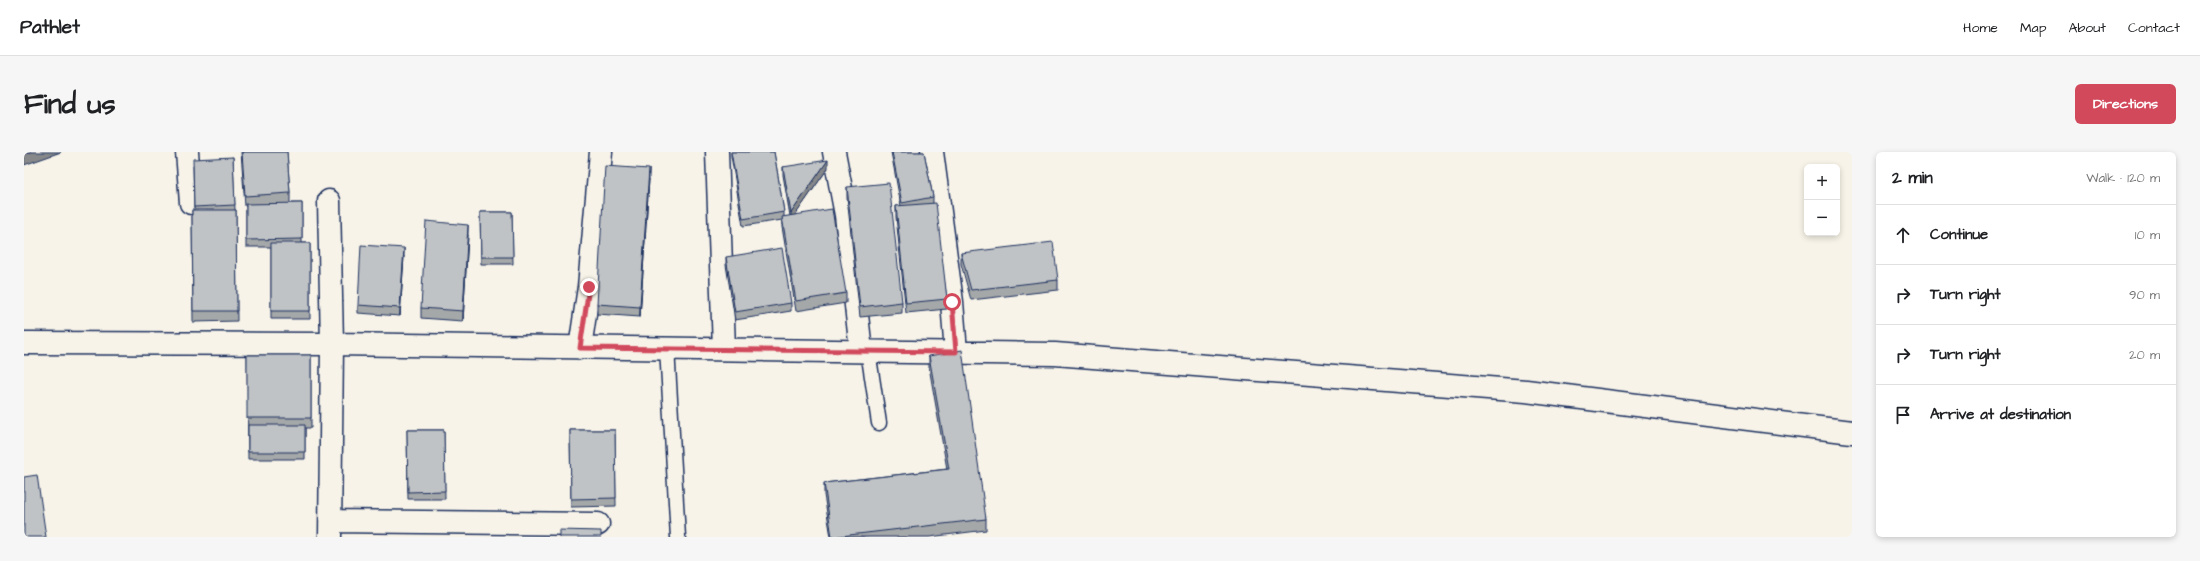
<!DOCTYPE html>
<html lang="en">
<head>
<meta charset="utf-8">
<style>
	:root { --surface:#fff; --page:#f6f6f6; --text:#202124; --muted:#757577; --line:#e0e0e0; --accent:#d1495b }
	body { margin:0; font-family:"Architects Daughter",sans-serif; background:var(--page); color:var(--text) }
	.controls { position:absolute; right:12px; top:12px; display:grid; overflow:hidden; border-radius:6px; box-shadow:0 2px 6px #0003 }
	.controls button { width:36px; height:36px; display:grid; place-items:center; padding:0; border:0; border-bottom:1px solid var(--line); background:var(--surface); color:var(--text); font:20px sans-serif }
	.stop { position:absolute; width:12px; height:12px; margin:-9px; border:3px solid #d1495b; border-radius:50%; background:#fff }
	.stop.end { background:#d1495b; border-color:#fff; box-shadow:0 1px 4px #0008 }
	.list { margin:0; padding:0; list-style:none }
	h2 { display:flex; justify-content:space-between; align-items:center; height:52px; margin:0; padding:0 16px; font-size:17px }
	h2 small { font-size:13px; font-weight:400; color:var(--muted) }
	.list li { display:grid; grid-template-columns:26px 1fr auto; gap:12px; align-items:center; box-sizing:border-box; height:60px; padding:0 16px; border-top:1px solid var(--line) }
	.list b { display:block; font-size:15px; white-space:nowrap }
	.list em { font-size:13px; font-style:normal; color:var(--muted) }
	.icon { flex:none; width:22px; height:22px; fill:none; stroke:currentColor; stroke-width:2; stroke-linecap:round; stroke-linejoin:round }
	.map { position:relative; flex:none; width:1828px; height:385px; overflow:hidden; border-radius:6px }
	header { display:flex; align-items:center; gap:24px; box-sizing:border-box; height:56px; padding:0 20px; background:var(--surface); border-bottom:1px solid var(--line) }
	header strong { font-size:19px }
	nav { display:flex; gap:22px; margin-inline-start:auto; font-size:14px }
	.intro { display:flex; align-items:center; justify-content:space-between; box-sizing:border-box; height:96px; padding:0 24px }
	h1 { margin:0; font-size:28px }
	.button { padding:10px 18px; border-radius:6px; background:var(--accent); color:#fff; font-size:14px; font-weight:700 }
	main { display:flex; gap:24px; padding:0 24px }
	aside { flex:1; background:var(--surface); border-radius:6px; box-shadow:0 2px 6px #0003 }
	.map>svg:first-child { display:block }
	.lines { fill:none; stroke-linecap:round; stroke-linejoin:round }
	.service-casing { stroke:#1b2f5e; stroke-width:17 }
	.minor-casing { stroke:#1b2f5e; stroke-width:25 }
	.service { stroke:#f7f3e8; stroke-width:14 }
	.minor { stroke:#f7f3e8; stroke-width:22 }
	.wall { fill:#a5a8a9; stroke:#1b2f5e }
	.shaded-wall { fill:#86888a; stroke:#1b2f5e }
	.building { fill:#c0c3c5; stroke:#1b2f5e }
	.route { stroke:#d1495b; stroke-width:5 }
</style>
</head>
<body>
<header>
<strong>Pathlet</strong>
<nav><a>Home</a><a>Map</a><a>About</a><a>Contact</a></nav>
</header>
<div class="intro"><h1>Find us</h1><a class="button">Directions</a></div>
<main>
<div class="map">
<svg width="1828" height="385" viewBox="0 0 1828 385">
	<rect width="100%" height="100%" fill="#f7f3e8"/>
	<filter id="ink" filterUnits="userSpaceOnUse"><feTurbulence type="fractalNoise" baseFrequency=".025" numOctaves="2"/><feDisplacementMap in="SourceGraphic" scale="8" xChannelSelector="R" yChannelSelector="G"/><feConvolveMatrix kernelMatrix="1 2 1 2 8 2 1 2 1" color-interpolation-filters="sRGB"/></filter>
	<g filter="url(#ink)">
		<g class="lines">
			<defs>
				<path id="service" d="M643,196L654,385
					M844,199L855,271"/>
				<path id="minor" d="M163,0L167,51
					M693,0L700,197
					M810,0L822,63L837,199
					M908,0L928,150L932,200
					M305,49L308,192L306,385
					M0,191L308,192L1031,202L1502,239L1828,280
					M556,196L565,135L577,0
					M307,369L574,372"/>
			</defs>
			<use href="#service" class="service-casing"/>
			<use href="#minor" class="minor-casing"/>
			<use href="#service" class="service"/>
			<use href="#minor" class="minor"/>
		</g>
		<path class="wall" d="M217,0H263L266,41V51H278V91H286V167H247V95H222V54H221Z
			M707,0H750L760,60V65L766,64L759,23V15L804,16L771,63L822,141V151L772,159L758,75V68L719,74L707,4Z
			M867,0H900L909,45V51L923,147V157L882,161L872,65V54H877Z
			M209,5L211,58H212L213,169L169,170L168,58H170L169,14Z
			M625,27L616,165L573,162V152Z
			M823,35L878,150V161L836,165L823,45Z
			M456,60H488L489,112H457Z
			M444,83L439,169L397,166V156Z
			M937,101L1034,128V138L947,148L937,112Z
			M380,104L376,164L334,161V153Z
			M702,105L767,151V159L711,168L702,113Z
			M223,203H287V276H281V307H224Z
			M905,204L962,367V378L905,385H807L800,343V331L923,317L905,215Z
			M383,278H420L421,347H384Z
			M546,278H591L592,354L547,355Z"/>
		<path class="shaded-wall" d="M7,0H37L0,13V3Z
			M804,8V16L767,69V61Z
			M625,17V27L616,165V155Z
			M444,73V83L439,169V159Z
			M380,96V104L376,164V156Z"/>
		<path class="building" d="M0,0H7L0,3Z
			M218,0H263L266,41L221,44Z
			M707,0H750L760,60L719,67Z
			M868,0H900L909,45L878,51Z
			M209,5L211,53L170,55L169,7Z
			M804,8L767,61L759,15Z
			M581,14L625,17L616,155L573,152Z
			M865,31L878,150L836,155L823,35Z
			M278,51V87L222,88V52Z
			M912,51L923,147L882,151L872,54Z
			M808,57L822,141L772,149L758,65Z
			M168,58H212L213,159H169Z
			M456,60H488L489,105H457Z
			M402,69L444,73L439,159L397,156Z
			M1029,90L1034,128L947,138L937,101Z
			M247,91H286V159H247Z
			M337,93L380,96L376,156L334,153Z
			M758,96L767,151L711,160L702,105Z
			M938,198L962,367L808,385L800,331L925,317L905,204Z
			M223,203H287V266H223Z
			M224,273H281V300H224Z
			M383,278H420L421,339L384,340Z
			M546,278H591L592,346L547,347Z
			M13,323L22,385H0V325Z
			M535,378L577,379V385H535Z"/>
	</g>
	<g class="lines" filter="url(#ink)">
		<path class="route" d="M565,135L556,196L932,200L928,150"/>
	</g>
</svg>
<div class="controls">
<button>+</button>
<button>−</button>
</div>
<div class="stop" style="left:928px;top:150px"></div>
<div class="stop end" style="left:565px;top:135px"></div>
</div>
<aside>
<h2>2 min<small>Walk · 120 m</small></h2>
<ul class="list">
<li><svg class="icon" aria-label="ahead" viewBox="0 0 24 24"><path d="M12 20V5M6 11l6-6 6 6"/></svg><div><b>Continue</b></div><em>10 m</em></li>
<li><svg class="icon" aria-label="right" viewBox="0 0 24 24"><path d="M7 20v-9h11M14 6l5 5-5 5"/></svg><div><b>Turn right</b></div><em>90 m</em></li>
<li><svg class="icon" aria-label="right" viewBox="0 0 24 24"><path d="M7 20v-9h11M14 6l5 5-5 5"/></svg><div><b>Turn right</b></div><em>20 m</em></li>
<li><svg class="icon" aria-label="arrive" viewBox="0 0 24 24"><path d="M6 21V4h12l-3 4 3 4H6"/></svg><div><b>Arrive at destination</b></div></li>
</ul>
</aside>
</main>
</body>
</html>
